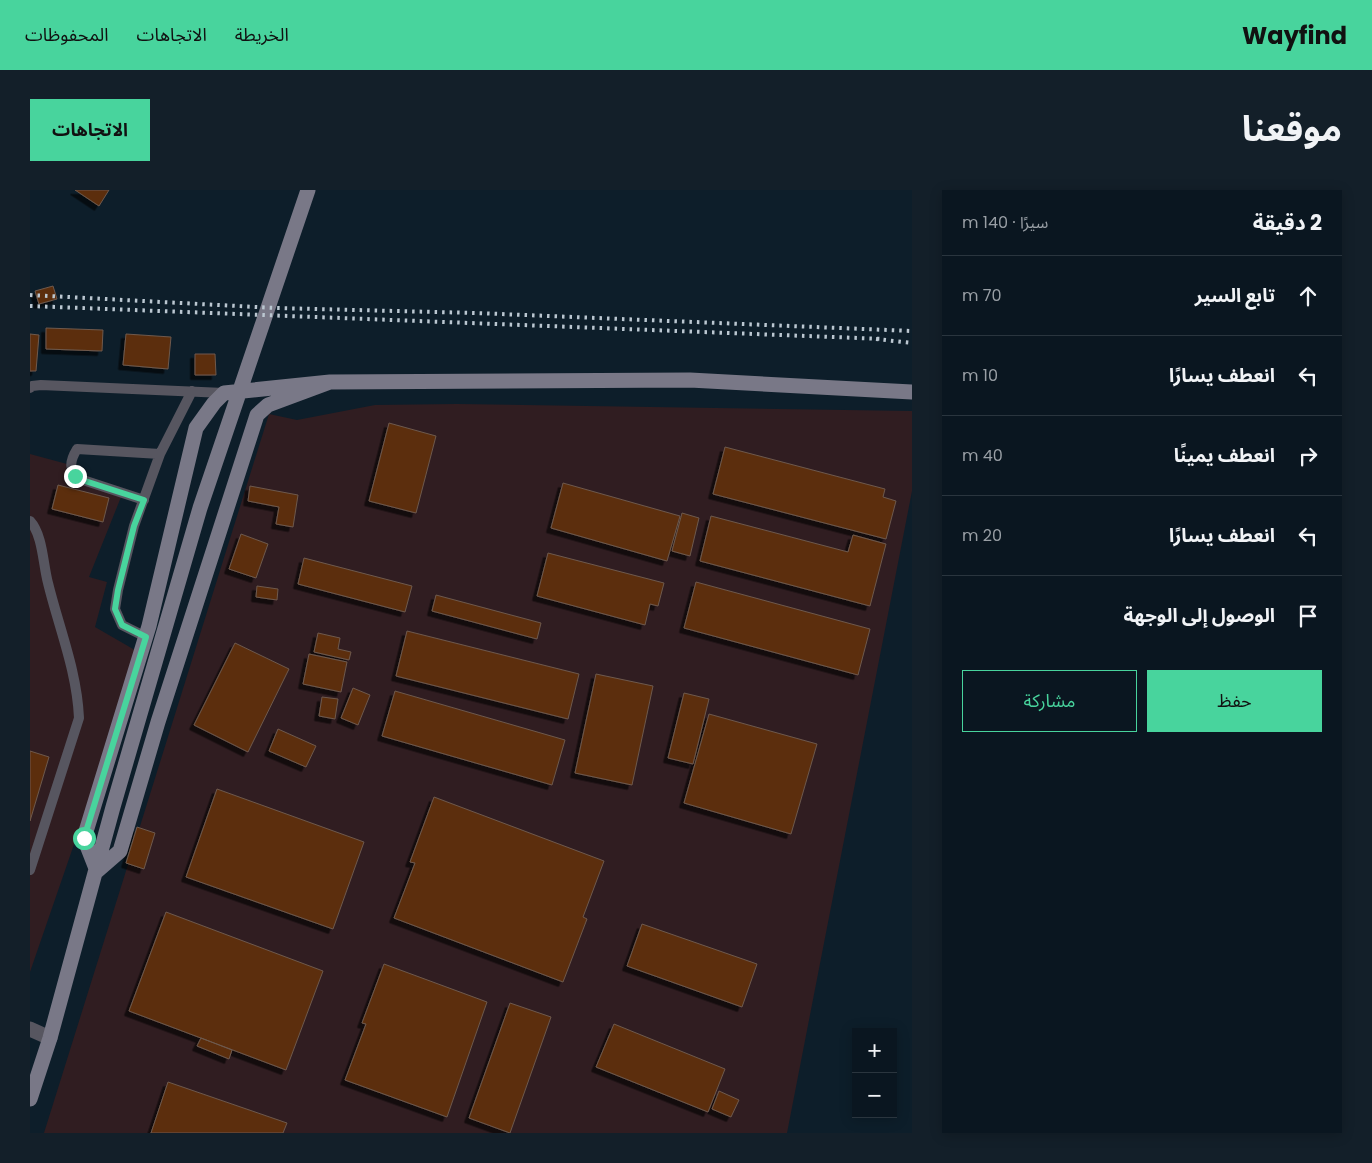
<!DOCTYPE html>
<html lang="ar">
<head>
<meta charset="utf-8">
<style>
	:root { --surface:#0a1620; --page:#131f29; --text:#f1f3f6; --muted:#999fa5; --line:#2a353e; --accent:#48d49d }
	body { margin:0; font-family:Poppins,"Noto Sans Arabic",sans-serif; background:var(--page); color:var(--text); direction:rtl }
	.controls { position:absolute; right:15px; bottom:15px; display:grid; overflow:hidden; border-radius:0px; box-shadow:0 2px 12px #0003 }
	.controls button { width:45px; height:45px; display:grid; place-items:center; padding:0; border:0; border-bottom:1px solid var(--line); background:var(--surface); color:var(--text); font:25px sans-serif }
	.stop { position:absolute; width:15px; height:15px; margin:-11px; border:4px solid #48d49d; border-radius:50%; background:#fff }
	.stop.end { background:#48d49d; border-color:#fff; box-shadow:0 1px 5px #0008 }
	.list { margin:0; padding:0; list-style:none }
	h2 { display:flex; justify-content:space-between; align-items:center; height:65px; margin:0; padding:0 20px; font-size:21px }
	h2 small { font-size:16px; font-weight:400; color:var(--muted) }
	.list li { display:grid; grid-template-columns:32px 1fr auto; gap:15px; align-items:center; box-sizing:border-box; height:80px; padding:0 20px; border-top:1px solid var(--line) }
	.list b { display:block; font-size:19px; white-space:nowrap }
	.list em { font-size:16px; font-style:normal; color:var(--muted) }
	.actions { display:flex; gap:10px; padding:15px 20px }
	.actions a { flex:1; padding:11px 0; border:1px solid var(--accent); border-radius:0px; text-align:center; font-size:18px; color:var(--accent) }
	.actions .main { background:var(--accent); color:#111 }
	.icon { flex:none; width:28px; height:28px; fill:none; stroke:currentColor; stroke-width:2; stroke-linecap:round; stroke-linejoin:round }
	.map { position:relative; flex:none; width:882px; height:943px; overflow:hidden; direction:ltr; border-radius:0px }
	header { display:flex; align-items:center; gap:30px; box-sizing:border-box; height:70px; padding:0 25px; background:var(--accent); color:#111 }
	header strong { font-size:24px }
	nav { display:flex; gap:28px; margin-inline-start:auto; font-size:18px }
	.intro { display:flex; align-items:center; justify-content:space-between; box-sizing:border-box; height:120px; padding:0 30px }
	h1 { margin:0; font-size:35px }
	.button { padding:12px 22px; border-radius:0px; background:var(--accent); color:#111; font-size:18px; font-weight:700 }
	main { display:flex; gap:30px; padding:0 30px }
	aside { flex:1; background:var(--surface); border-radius:0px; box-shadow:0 2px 12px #0003 }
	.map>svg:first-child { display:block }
	.industrial { fill:#301d21 }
	.building { fill:#5c2f0e; stroke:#6e594d; filter:url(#shadow) }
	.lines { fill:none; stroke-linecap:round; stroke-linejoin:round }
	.lane { stroke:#575660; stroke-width:10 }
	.street { stroke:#575660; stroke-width:15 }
	.secondary { stroke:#797887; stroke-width:15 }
	.rail { stroke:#bbc7d1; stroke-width:4; stroke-dasharray:2.5 5; stroke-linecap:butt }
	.route { stroke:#48d49d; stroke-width:6 }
</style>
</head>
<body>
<header>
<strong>Wayfind</strong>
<nav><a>الخريطة</a><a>الاتجاهات</a><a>المحفوظات</a></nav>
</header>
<div class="intro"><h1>موقعنا</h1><a class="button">الاتجاهات</a></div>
<main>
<aside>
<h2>2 دقيقة<small>سيرًا · 140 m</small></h2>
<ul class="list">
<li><svg class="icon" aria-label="ahead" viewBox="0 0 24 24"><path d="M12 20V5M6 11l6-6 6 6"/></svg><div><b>تابع السير</b></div><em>70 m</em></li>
<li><svg class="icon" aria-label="left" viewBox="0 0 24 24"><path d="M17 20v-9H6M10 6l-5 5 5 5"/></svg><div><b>انعطف يسارًا</b></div><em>10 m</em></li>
<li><svg class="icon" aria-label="right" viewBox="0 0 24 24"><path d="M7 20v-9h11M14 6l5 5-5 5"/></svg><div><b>انعطف يمينًا</b></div><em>40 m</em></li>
<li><svg class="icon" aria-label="left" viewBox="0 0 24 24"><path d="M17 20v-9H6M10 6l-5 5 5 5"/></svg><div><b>انعطف يسارًا</b></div><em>20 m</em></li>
<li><svg class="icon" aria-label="arrive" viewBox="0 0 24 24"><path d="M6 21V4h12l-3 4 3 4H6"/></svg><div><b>الوصول إلى الوجهة</b></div></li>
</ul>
<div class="actions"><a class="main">حفظ</a><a>مشاركة</a></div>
</aside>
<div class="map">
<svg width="882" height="943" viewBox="0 0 882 943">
	<defs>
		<filter id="shadow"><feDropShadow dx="-4.5" dy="4.5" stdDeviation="0" flood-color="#0009"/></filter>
	</defs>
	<rect width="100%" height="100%" fill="#0d1e2a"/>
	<path class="industrial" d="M427,214L882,221V301L757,943H14L239,224L267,230L345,215Z
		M0,264L37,274L36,289L91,307L59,387L77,392L65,437L110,463L0,782Z"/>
	<path class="building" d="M45,0H79L69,16Z
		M23,96L27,109L9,114L5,101Z
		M16,138L73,140L72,161L16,159Z
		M0,144L9,145L6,181H0Z
		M96,144L141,147L138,179L93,175Z
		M165,164H185L186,185H165Z
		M359,233L406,246L386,323L339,311Z
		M695,257L855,299L853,307L866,311L856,349L683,304Z
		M533,293L650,326L637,371L521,338Z
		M28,295L79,308L73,332L22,319Z
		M220,296L268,305L263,337L246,334L249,317L218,311Z
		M652,323L669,328L660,366L642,361Z
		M681,326L818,362L823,345L856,354L840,416L670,371Z
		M211,344L238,354L226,388L199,379Z
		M518,363L634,393L628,416L620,414L615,435L507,406Z
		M274,368L382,396L375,422L268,394Z
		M666,392L840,439L828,485L654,438Z
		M227,396L248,399L247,410L226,407Z
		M406,405L511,433L507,449L402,421Z
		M377,441L549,484L538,529L366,486Z
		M288,443L310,448L308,459L321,462L319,470L284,462Z
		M205,453L259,479L218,562L164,535Z
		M279,464L317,472L311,502L273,494Z
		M566,484L623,496L602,595L545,583Z
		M323,498L340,505L328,535L311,528Z
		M365,501L535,550L522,595L352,546Z
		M654,503L679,509L663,574L638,568Z
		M292,507L308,509L305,529L289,526Z
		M679,524L787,554L761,644L654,613Z
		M248,539L286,556L276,577L239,561Z
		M0,561L19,567L0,631Z
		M187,599L334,652L303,739L156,687Z
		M404,607L574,671L553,727L557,729L533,792L364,728L385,673L380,672Z
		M107,637L125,643L114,679L96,673Z
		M136,722L293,781L256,880L99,821Z
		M612,734L727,774L712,817L597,776Z
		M354,774L457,812L417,927L315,890L336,834L332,833Z
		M480,813L521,827L480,943L439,928Z
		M584,834L695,879L678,922L566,877Z
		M171,848L202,860L199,869L167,856Z
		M138,892L257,933L253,943H121Z
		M689,901L709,910L701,927L682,919Z"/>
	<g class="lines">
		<path class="lane" d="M0,198L2,196L11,195L194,203
			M114,310L53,290C38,282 39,272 47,259L130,264
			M0,331C13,345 13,375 18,393C29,438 47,481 49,528L0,680
			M116,447L92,435L85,419L88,400L104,336L130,264L162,201"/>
		<path class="street" d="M0,839L20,848"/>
		<path class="secondary" d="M300,192L238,215L227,225L128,532L90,661L67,681L54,648L119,436L166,238L184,213L194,203L300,192L660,190L882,202
			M0,909L20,848L83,617L170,318L278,0"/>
		<path class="rail" d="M0,105L245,118L446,123L882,141
			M0,116L854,149
			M846,149L882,153"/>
	</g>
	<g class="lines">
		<path class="route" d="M45,286L52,290L114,310L104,336L88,400L85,419L92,435L116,447L54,648"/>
	</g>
</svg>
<div class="controls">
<button>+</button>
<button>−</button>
</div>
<div class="stop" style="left:54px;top:648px"></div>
<div class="stop end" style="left:45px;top:286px"></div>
</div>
</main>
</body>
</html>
